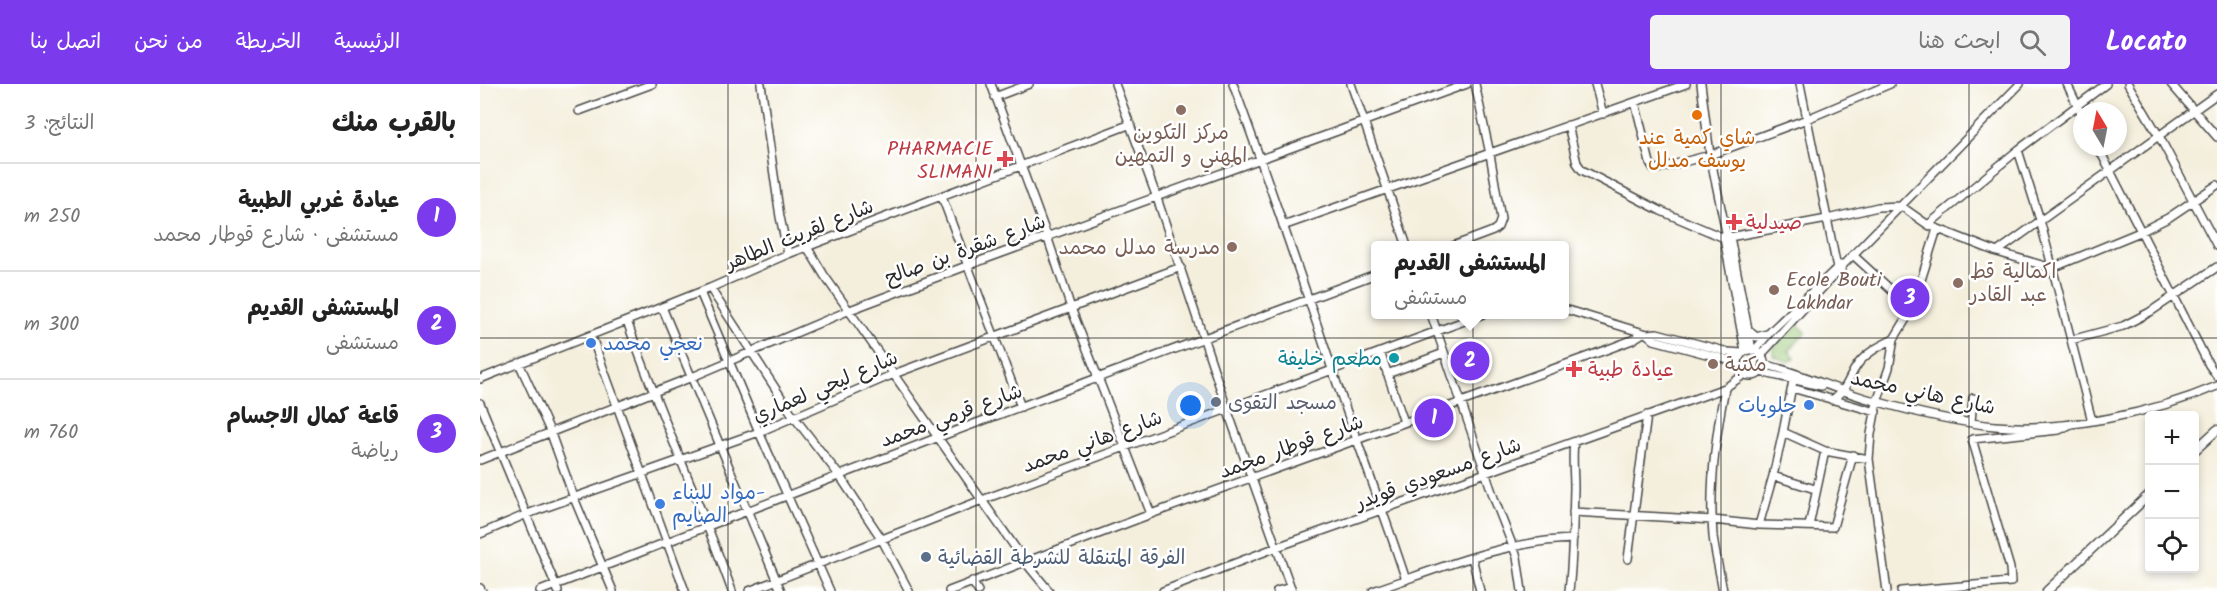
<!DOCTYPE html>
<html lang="ar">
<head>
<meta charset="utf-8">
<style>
	:root { --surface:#fff; --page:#f2f2f2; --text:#222; --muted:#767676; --line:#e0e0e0; --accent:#7c3aed }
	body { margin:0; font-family:Kalam,"Playpen Sans Arabic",sans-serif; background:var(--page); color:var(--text); direction:rtl }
	.controls { position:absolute; right:18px; bottom:18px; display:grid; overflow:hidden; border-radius:6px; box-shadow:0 3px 9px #0003 }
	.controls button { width:54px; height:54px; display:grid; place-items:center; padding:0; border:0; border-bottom:2px solid var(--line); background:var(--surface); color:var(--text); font:30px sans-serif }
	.compass { position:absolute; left:1593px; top:18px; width:54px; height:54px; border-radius:50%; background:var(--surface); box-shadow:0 3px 9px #0003; rotate:350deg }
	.you { position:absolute; left:711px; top:322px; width:21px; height:21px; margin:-15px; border:4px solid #fff; border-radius:50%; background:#1a73e8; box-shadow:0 0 0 9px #1a73e833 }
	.badge { display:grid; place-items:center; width:39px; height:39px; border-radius:50%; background:var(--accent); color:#fff; font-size:20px; font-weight:700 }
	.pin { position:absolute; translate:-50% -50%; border:3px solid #fff; box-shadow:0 2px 6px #0006 }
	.popup { position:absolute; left:891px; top:157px; width:198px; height:78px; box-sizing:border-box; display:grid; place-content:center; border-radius:6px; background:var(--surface); filter:drop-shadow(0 2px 4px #0005); font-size:20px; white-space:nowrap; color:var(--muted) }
	.popup b { font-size:22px; color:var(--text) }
	.popup::after { content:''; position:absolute; left:50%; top:100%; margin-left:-12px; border:12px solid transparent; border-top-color:var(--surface) }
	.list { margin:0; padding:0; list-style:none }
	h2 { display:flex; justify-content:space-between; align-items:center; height:78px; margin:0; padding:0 24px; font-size:26px }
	h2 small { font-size:20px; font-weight:400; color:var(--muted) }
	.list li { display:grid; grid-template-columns:39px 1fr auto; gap:18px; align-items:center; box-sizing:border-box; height:108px; padding:0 24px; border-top:2px solid var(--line) }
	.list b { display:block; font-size:22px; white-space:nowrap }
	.list p { margin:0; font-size:20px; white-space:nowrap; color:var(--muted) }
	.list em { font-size:20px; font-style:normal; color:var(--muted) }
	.icon { flex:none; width:33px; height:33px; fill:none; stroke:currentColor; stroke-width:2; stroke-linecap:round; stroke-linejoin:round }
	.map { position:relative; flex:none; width:1737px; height:507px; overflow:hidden; direction:ltr }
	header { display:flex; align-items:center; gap:36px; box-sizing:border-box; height:84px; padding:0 30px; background:var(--accent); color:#fff }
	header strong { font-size:28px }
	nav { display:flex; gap:33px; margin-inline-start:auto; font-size:21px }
	.search { width:420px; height:54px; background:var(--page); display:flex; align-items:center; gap:15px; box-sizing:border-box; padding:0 21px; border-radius:6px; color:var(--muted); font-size:22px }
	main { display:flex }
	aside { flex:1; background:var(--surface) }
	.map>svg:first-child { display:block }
	.green { fill:#9ac877; stroke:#627a51; stroke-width:1.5 }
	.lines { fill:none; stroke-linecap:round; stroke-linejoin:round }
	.minor-casing { stroke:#494846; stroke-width:10 }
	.major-casing { stroke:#494846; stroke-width:11 }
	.minor { stroke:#fff; stroke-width:7 }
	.major { stroke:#fff; stroke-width:8 }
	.grid { fill:none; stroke:#2b2b2b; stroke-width:1.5; stroke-opacity:0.55 }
	.education-dot { fill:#8d6e63; stroke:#fff; stroke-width:2 }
	.food-dot { fill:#e8710a; stroke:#fff; stroke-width:2 }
	.health-dot { fill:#e0444e; stroke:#fff; stroke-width:2 }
	.shop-dot { fill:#3f7fe0; stroke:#fff; stroke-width:2 }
	.culture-dot { fill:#0f9aa8; stroke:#fff; stroke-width:2 }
	.worship-dot { fill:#6b7280; stroke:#fff; stroke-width:2 }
	.service-dot { fill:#5c6f8a; stroke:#fff; stroke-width:2 }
	.labels { text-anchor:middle; stroke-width:5; stroke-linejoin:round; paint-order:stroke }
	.education-label { font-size:20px; fill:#785e54; stroke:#fff; text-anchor:start }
	.food-label { font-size:20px; fill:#c56008; stroke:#fff }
	.health-label { font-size:20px; fill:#be3a42; stroke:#fff; text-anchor:start }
	.street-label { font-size:20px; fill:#2b2b2b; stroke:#fff }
	.shop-label { font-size:20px; fill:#366cbe; stroke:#fff; text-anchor:start }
	.culture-label { font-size:20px; fill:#0d838f; stroke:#fff; text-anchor:end }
	.worship-label { font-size:20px; fill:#5b616d; stroke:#fff; text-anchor:start }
	.service-label { font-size:20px; fill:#4e5e75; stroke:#fff; text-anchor:start }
</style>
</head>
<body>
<header>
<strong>Locato</strong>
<div class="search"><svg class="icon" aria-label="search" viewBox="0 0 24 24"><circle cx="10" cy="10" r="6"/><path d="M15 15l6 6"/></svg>ابحث هنا</div>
<nav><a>الرئيسية</a><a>الخريطة</a><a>من نحن</a><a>اتصل بنا</a></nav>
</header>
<main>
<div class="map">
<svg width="1737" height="507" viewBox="0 0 1737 507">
	<rect width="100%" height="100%" fill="#fff"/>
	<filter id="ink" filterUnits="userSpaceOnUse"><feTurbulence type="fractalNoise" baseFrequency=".0167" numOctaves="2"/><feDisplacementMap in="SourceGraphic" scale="12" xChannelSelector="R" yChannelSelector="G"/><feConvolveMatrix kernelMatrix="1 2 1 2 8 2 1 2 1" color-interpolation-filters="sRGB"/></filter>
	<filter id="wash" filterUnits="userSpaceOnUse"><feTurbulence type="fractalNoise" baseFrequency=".008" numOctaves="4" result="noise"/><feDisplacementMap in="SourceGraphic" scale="24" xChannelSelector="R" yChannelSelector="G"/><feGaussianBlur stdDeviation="1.35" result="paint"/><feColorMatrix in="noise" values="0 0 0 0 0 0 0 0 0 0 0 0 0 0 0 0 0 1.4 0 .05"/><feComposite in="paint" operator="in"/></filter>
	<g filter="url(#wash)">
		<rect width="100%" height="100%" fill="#f4efdd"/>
		<path class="green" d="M1315,238L1326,248L1309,267L1315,273L1313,276L1308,278L1293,272C1292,258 1306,248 1315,238Z"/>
	</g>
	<g filter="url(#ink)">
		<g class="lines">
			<defs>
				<path id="minor" d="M281,0L300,133L308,170
					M511,0L567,152L591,224L671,430
					M635,0L677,114L747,325L812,507
					M753,0C788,94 820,190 852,285C876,356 903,425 926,496
					M871,0L927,162
					M1115,0L1123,30
					M1221,0L1230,71L1246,148L1250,153L1272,266
					M1320,0L1356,179L1361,186
					M1587,0L1602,31
					M1648,0L1679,52L1737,162
					M1691,0L1737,53
					M515,13L549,0
					M1155,18L1170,79L1174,85H1177L1230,71L1327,35L1410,0
					M99,27L172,0
					M1088,41L1097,79L1102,86L1181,127L1244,154L1347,135L1398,123L1421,122L1448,141L1517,168L1572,184L1660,148L1688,134L1737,101
					M1618,63L1729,281L1737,292
					M1538,66L1560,136L1612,337
					M462,113L541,323
					M1448,141L1538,66L1626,0
					M803,142L1206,0
					M1245,150L1244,154L1265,267
					M973,162L1013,147L1018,143L1021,135L1010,70L995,0
					M327,163L344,191L546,479L569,507
					M1517,168L1737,10
					M1373,171L1432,225
					M230,204L314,333L359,391L401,454L429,507
					M220,208L279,348L350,507
					M182,223L301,507
					M1084,225L1167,250L1177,249L1248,268L1262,269
					M951,230L1015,417L1037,473L1042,507
					M147,237C179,328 219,416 252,507
					M1267,244L1276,253L1287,250
					M1167,250L1174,256L1245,275L1258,281
					M111,251L205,507
					M1591,256L1643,242L1670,228L1737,183
					M1258 279a13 13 0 1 1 26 0a13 13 0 1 1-26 0Z
					M1274,267L1291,247L1360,181
					M900,268L924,338
					M1281,271L1365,179L1540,0
					M39,279L70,347L94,414L133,507
					M1283,280C1322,289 1357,307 1395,317C1434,328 1475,338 1515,342C1584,348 1674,329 1737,302
					M1280,288L1341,302
					M907,290L964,269
					M0,295L230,204L308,170L651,40
					M1313,297L1303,348L1345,367L1389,375
					M1312,304L1396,328
					M1352,316C1369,304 1367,295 1378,280C1387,268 1400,262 1414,255
					M0,319L78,507
					M1491,338L1493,314
					M0,376L212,293L370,226L489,181L987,0
					M1293,392L1335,405
					M1093,428L1233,436L1279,441L1353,443L1373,371
					M1279,441L1293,392L1303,348
					M1329,442L1345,367
					M0,450L47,430L279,348L414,290L701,183
					M992,473L1000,507
					M1148,475L1167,331
					M492,497L498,507
					M0,504L2,507
					M60,507L459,353L896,190
					M269,507L502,416L1003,230
					M469,507L671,430L1131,264L1152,256L1163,249
					M683,507L797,463L1245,304L1265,290
					M797,507L811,503
					M893,507C958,485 1023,457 1093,455
					M1089,507C1093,473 1093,439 1094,404C1094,389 1092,374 1094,358
					M1243,507C1240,489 1235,470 1233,452C1229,402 1235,354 1245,304
					M1407,507L1389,375L1391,350L1397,318L1409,284L1414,255L1432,225L1457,145
					M1421,507L1531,498L1530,484L1492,355L1579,346L1591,340"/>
				<path id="major" d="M1714,367L1737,346
					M1567,507L1670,410"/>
			</defs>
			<use href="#minor" class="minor-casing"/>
			<use href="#major" class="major-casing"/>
			<use href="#minor" class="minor"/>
			<use href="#major" class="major"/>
		</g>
	</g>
	<path class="grid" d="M248,0V507M496,0V507M744,0V507M993,0V507M1241,0V507M1489,0V507M0,254H1737"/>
	<g class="education-dot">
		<circle cx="701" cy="26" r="6"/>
		<circle cx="752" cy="163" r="6"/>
		<circle cx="1478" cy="199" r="6"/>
		<circle cx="1294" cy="206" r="6"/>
		<circle cx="1233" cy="280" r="6"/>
	</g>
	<circle class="food-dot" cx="1217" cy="31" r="6"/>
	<g class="health-dot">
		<path d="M522 66h6v6h6v6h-6v6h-6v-6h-6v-6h6z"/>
		<path d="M1251 129h6v6h6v6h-6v6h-6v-6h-6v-6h6z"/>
		<path d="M1091 276h6v6h6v6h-6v6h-6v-6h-6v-6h6z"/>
	</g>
	<g class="shop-dot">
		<circle cx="111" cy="259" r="6"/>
		<circle cx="1329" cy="321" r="6"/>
		<circle cx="180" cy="420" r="6"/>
	</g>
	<circle class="culture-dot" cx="914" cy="274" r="6"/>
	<circle class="worship-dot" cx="736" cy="318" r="6"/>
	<circle class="service-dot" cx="446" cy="473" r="6"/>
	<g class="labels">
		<g class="education-label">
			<text x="701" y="55" text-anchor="middle">مركز التكوين<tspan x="701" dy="23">المهني و التمهين</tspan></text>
			<text x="740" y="170" text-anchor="end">مدرسة مدلل محمد</text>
			<text x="1490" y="194">اكمالية قط<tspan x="1490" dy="23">عبد القادر</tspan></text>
			<text x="1306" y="202">Ecole Bouti<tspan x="1306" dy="23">Lakhdar</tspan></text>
			<text x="1245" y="287">مكتبة</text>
		</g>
		<g class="food-label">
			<text x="1217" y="60">شاي كمية عند<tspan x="1217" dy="23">يوسف مدلل</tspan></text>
		</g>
		<g class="health-label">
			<text x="513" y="71" text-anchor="end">PHARMACIE<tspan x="513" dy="23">SLIMANI</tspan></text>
			<text x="1266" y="145">صيدلية</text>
			<text x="1108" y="292">عيادة طبية</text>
		</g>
		<g class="street-label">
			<text transform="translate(319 150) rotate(-22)" y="7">شارع لقريت الطاهر</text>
			<text transform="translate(485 165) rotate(-20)" y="7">شارع شقرة بن صالح</text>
			<text transform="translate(345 302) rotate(-23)" y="7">شارع ليحي لعماري</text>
			<text transform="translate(1443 308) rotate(12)" y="7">شارع هاني محمد</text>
			<text transform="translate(471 331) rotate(-20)" y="7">شارع قرمي محمد</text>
			<text transform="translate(612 357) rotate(-20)" y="7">شارع هاني محمد</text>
			<text transform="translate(811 362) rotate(-20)" y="7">شارع قوطار محمد</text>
			<text transform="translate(958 389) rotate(-20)" y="7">شارع مسعودي قويدر</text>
		</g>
		<g class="shop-label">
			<text x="123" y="266">نعجي محمد</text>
			<text x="1317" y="328" text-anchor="end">حلويات</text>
			<text x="192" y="415">مواد للبناء-<tspan x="192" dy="23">الصايم</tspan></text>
		</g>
		<g class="culture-label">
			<text x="902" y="281">مطعم خليفة</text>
		</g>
		<g class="worship-label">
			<text x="748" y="325">مسجد التقوى</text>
		</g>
		<g class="service-label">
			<text x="458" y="480">الفرقة المتنقلة للشرطة القضائية</text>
		</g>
	</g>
</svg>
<div class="controls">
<button>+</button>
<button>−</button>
<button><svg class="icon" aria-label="locate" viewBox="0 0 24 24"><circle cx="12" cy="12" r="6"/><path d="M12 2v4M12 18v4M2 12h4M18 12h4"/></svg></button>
</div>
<svg class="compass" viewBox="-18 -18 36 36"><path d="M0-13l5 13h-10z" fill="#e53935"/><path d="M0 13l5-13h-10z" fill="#767676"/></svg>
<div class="you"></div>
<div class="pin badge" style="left:954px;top:334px">1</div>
<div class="pin badge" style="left:990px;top:277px">2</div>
<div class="popup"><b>المستشفى القديم</b>مستشفى</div>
<div class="pin badge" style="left:1430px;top:214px">3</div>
</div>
<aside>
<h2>بالقرب منك<small>النتائج: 3</small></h2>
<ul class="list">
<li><span class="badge">1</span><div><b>عيادة غربي الطبية</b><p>مستشفى · شارع قوطار محمد</p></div><em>250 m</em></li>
<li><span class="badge">2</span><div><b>المستشفى القديم</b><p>مستشفى</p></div><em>300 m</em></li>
<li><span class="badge">3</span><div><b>قاعة كمال الاجسام</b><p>رياضة</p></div><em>760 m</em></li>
</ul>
</aside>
</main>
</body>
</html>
